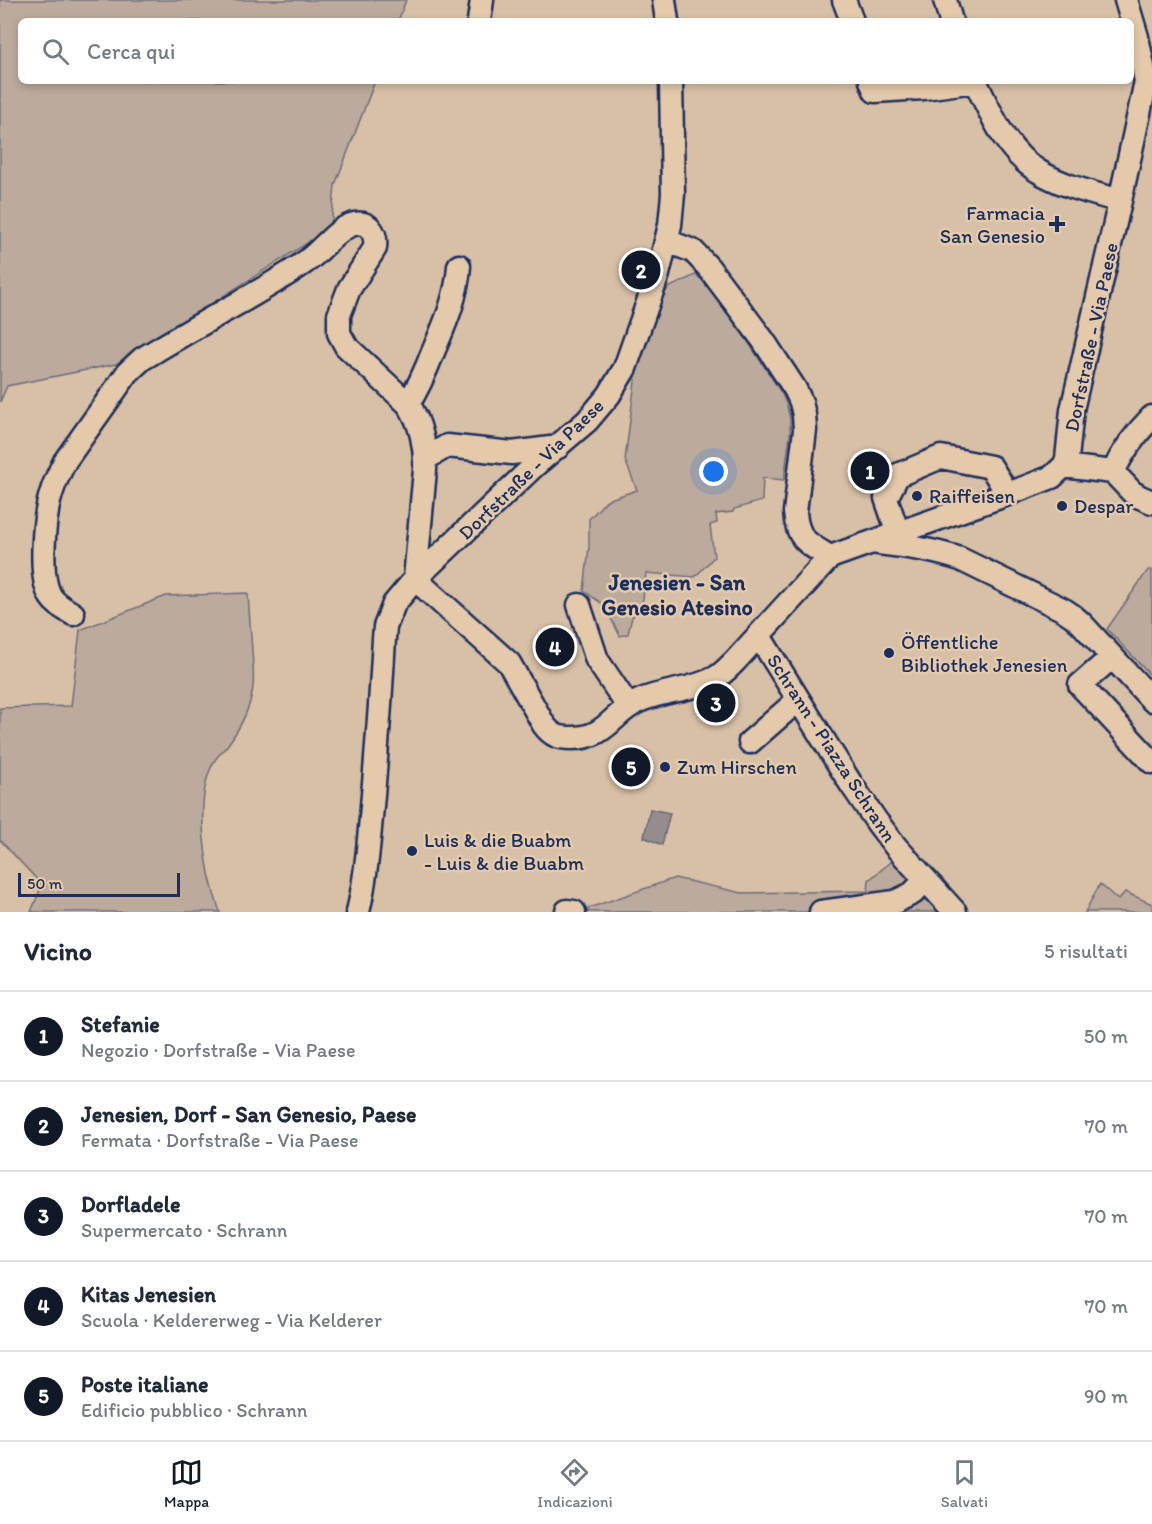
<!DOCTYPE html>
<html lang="it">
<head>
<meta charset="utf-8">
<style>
	:root { --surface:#fff; --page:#f2f2f3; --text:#1f2937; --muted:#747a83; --line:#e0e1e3; --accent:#111827 }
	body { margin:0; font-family:Itim,sans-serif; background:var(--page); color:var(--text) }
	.scale { position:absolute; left:18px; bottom:15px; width:162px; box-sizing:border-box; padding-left:6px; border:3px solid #1b2f5e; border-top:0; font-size:16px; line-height:21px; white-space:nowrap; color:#1b2f5e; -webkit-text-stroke:4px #e4c9ab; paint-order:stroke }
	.you { position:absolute; left:714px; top:472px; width:21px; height:21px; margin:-15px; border:4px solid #fff; border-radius:50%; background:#1a73e8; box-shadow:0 0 0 9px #1a73e833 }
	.badge { display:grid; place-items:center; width:39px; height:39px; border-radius:50%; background:var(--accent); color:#fff; font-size:20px; font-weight:700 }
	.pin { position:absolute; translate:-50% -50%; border:3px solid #fff; box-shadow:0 2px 6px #0006 }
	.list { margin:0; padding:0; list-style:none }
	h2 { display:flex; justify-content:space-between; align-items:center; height:78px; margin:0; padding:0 24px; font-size:26px }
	h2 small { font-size:20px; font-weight:400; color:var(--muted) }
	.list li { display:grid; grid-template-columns:39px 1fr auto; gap:18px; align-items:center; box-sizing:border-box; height:90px; padding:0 24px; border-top:2px solid var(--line) }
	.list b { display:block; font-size:22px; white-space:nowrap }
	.list p { margin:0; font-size:20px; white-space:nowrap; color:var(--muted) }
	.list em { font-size:20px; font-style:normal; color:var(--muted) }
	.icon { flex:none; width:33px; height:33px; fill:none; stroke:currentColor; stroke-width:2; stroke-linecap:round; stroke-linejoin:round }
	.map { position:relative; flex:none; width:1152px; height:912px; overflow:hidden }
	.search { position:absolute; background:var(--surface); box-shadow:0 3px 9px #0003; left:18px; right:18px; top:18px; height:66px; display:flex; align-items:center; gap:15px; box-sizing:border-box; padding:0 21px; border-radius:9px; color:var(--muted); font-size:22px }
	.sheet { height:528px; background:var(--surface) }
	nav { display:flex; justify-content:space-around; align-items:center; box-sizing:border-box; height:84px; border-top:2px solid var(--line); background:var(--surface); font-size:16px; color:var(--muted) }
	nav a { display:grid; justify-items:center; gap:3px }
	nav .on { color:var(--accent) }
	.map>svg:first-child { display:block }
	.green { fill:#bcaa9c; stroke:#6c6c7d; stroke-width:1.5 }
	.water { fill:#958c8d; stroke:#64677a; stroke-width:1.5 }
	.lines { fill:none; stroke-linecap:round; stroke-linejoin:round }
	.minor-casing { stroke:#1b2f5e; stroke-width:27 }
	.minor { stroke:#e4c9ab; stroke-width:22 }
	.poi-dot { fill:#1b2f5e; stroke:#e4c9ab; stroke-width:2 }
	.labels { text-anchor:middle; stroke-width:5; stroke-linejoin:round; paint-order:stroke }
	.poi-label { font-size:20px; fill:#1b2f5e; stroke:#e4c9ab; text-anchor:start }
	.street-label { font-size:20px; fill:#1b2f5e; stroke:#e4c9ab }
	.quarter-label { font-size:22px; font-weight:bold; fill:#1b2f5e; stroke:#e4c9ab }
</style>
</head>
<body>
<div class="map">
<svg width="1152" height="912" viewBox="0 0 1152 912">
	<rect width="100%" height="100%" fill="#d8c0a6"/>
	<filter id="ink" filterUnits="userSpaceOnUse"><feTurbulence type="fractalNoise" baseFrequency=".0167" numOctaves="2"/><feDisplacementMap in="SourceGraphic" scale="12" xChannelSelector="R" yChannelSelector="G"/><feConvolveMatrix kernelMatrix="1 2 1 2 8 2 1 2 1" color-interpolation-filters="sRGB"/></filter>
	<g filter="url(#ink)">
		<path class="green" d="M0,0H406L398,21H21V81H375L335,185L331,228L116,364L7,386L0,402Z
			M695,275L710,285L716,293L781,392L787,406L790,419V435L784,480L763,478L762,501L734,509L733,512L716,514L717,523L710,525L714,557L695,577L646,573L642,607L632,617L628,634L620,636L604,605L584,591L589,547V519L607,500L637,490L625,460L637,365L649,324L668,288Z
			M1148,570H1152V677L1107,629Z
			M248,593C249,613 251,632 252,652C253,666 255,680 252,693C249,710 239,729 229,743C225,749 219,754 215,760C192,797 206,874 220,912H31L42,885L0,840V708L71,706L80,630L166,596Z
			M891,862L906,873L909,878L908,883L892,895L916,905L928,894L944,912H588L589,908L675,878L742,893L868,891L869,880Z
			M1100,884L1118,900L1125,892L1152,904V912H1085Z"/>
		<path class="water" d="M650,809L670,813L662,845L644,837Z"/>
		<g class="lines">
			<defs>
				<path id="minor" d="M664,0L667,21
					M844,0L852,21
					M945,0L951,21
					M479,21L482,0
					M871,81L875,91L924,88L975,81
					M975,81C991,113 1006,152 1038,171C1062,186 1093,193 1120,201
					M667,241L693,251L709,268L763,340L795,389L801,402L804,415L805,430L795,512C797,540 808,544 830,557
					M408,404C419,387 426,370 433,352C445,324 457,297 459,266
					M425,459L447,446L512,453L558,447
					M1064,466L1113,472L1132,492L1140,497L1152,502
					M1113,472C1123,451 1135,434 1152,417
					M898,533L886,498L898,475L941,457L991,467L1008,494
					M878,543C906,546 934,550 960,559L1064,610L1073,616L1081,623L1152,700
					M579,605L597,660L628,706
					M73,614C65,609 56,605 51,597C38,577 44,514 52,491C55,481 60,471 65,461L128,372L142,359C175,339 208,320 242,301C264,288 288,275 308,260C322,250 336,230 351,225C368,219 377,232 375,248L349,289L339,315V333L346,346L408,404C421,422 426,448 425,470L415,579L509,663L544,725C552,736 559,738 572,738C607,738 612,713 639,701C663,690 691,691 715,678C723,674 729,667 736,660L830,557L1008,494L1052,477L1064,466L1067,459L1072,410L1120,201L1146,81L1137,37L1126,0
					M759,636L851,784L877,822L896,847L955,912
					M1112,657L1080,685L1152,762
					M750,742L798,700
					M567,911L574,912
					M358,912C366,878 369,841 372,806C377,751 381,695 384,639L385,627L394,604L415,579L533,467L587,421L609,395L625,368L658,274L670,225L673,194L671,81
					M821,912L895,902L913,893L925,880"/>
			</defs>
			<use href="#minor" class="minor-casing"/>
			<use href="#minor" class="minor"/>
		</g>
	</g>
	<g class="poi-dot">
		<path d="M1054 215h6v6h6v6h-6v6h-6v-6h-6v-6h6z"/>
		<circle cx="917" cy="496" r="6"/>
		<circle cx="1062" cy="506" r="6"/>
		<circle cx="889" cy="653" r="6"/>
		<circle cx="665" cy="767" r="6"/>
		<circle cx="412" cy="851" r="6"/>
	</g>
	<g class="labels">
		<g class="poi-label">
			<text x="1045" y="220" text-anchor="end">Farmacia<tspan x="1045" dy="23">San Genesio</tspan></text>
			<text x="929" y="503">Raiffeisen</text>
			<text x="1074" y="513">Despar</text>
			<text x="901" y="649">Öffentliche<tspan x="901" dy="23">Bibliothek Jenesien</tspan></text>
			<text x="677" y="774">Zum Hirschen</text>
			<text x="424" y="847">Luis &amp; die Buabm<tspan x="424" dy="23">- Luis &amp; die Buabm</tspan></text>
		</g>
		<g class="street-label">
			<text transform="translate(1091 337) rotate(-78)" y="7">Dorfstraße - Via Paese</text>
			<text transform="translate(531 469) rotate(-44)" y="7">Dorfstraße - Via Paese</text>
			<text transform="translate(832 748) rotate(57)" y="7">Schrann - Piazza Schrann</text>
		</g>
		<g class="quarter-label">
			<text x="677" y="590">Jenesien - San<tspan x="677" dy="25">Genesio Atesino</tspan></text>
		</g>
	</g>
</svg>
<div class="scale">50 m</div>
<div class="you"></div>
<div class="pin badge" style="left:870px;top:471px">1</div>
<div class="pin badge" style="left:641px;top:270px">2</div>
<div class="pin badge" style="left:716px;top:703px">3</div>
<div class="pin badge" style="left:555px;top:647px">4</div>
<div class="pin badge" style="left:631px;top:767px">5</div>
<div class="search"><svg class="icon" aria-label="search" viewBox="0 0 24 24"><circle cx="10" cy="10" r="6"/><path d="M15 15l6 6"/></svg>Cerca qui</div>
</div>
<section class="sheet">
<h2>Vicino<small>5 risultati</small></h2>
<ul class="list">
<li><span class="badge">1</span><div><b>Stefanie</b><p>Negozio · Dorfstraße - Via Paese</p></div><em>50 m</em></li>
<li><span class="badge">2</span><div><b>Jenesien, Dorf - San Genesio, Paese</b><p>Fermata · Dorfstraße - Via Paese</p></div><em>70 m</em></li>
<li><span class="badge">3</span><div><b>Dorfladele</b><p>Supermercato · Schrann</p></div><em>70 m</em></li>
<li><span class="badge">4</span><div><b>Kitas Jenesien</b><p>Scuola · Keldererweg - Via Kelderer</p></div><em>70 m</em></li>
<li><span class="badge">5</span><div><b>Poste italiane</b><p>Edificio pubblico · Schrann</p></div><em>90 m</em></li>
</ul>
</section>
<nav>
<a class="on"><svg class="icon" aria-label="map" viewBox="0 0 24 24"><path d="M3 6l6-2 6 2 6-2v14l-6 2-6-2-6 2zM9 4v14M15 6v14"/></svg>Mappa</a>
<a><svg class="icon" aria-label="directions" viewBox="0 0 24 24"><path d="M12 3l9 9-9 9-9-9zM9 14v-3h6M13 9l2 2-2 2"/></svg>Indicazioni</a>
<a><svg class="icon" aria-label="saved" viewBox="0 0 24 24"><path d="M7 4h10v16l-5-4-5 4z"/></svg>Salvati</a>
</nav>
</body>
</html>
